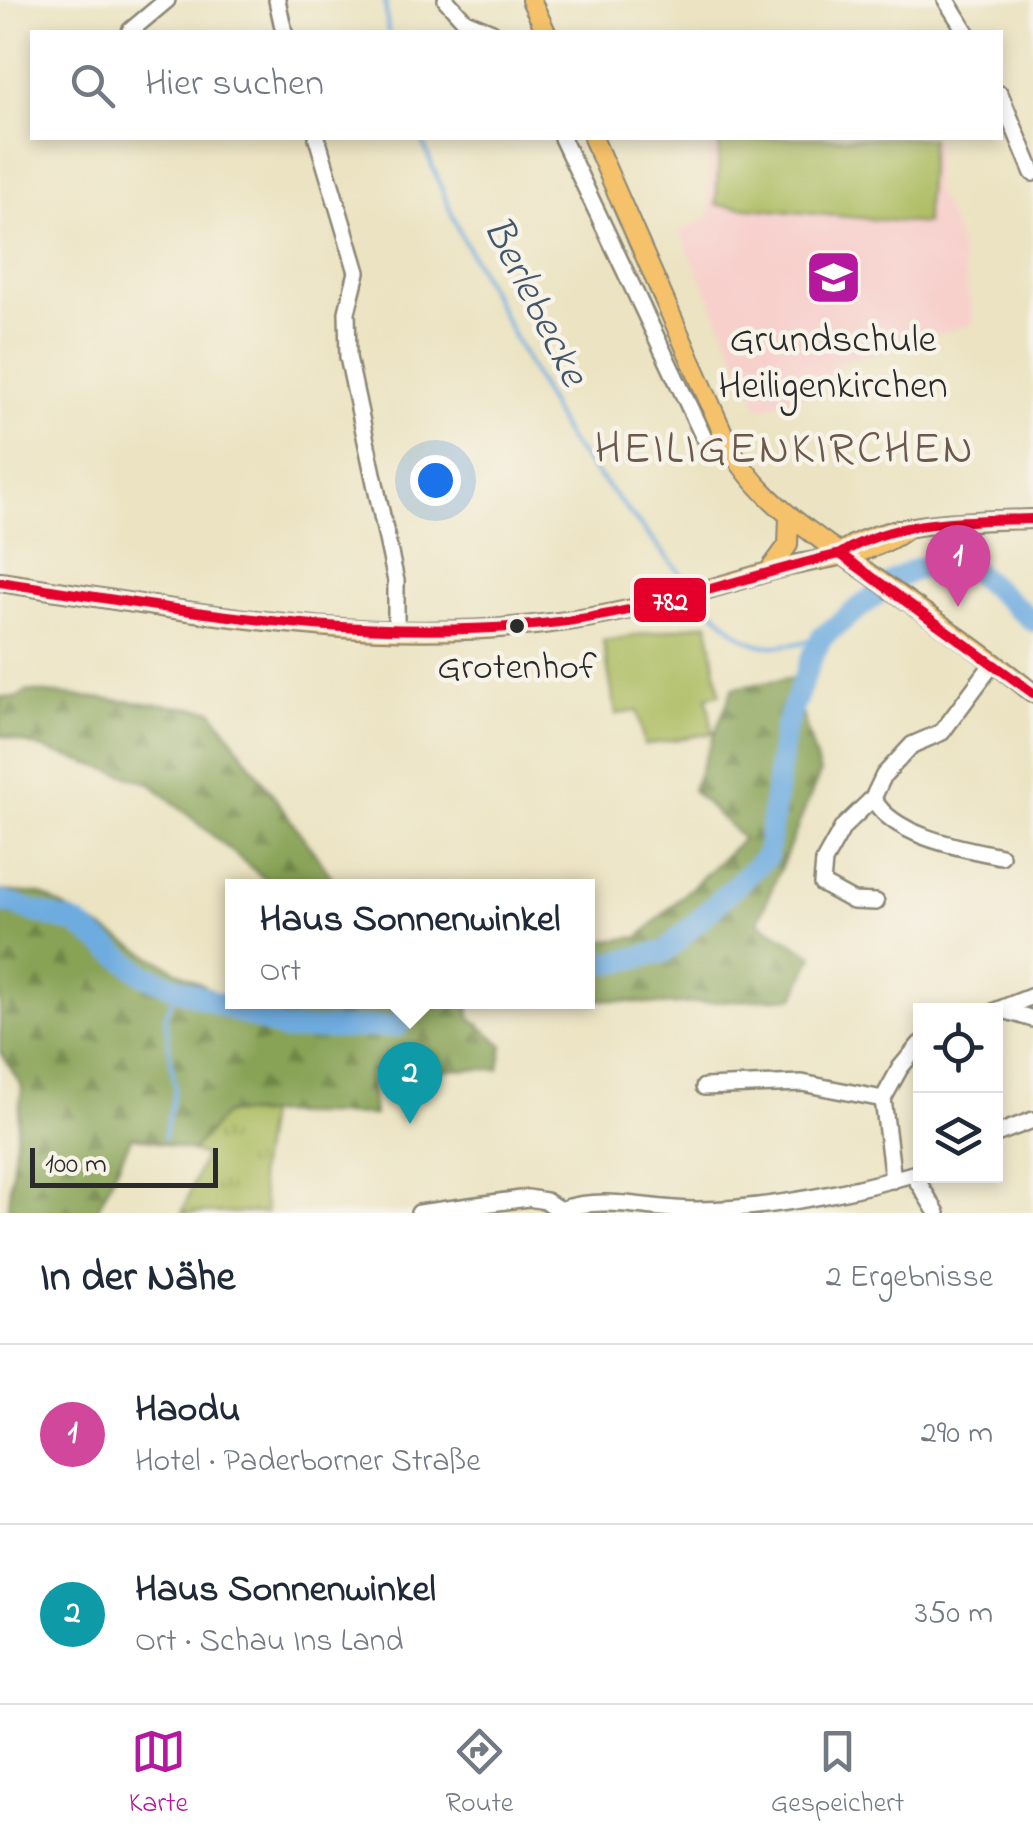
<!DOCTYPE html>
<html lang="de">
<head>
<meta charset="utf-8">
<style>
	:root { --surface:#fff; --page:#f2f2f3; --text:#1f2937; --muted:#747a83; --line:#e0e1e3; --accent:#b5179e }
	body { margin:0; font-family:"Indie Flower",sans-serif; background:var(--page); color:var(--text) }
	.controls { position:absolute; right:30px; bottom:30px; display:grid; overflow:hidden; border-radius:0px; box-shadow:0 5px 15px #0003 }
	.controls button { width:90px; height:90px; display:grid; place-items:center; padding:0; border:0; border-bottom:2px solid var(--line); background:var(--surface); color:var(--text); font:50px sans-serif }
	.scale { position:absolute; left:30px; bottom:25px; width:188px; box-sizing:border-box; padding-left:10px; border:5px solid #2b2b2b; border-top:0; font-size:28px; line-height:35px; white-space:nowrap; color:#2b2b2b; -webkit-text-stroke:8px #f7f3e8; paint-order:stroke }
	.you { position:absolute; left:435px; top:480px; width:35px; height:35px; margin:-25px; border:8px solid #fff; border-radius:50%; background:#1a73e8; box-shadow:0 0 0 15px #1a73e833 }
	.badge { display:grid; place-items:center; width:65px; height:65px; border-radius:50%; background:var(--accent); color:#fff; font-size:32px; font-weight:700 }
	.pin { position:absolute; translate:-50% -82px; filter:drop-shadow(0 2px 5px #0008) }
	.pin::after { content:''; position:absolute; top:52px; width:35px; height:30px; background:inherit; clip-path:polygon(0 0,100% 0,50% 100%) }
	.popup { position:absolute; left:225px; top:879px; width:370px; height:130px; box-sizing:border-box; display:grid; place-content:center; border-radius:0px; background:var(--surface); filter:drop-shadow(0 2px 8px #0005); font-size:32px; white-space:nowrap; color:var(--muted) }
	.popup b { font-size:38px; color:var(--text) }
	.popup::after { content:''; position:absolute; left:50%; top:100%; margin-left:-20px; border:20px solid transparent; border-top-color:var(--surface) }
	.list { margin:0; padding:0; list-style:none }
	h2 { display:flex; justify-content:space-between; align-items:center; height:130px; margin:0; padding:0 40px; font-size:42px }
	h2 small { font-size:32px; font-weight:400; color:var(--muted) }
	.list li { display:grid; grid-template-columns:65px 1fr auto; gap:30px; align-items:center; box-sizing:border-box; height:180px; padding:0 40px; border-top:2px solid var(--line) }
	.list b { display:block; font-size:38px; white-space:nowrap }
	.list p { margin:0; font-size:32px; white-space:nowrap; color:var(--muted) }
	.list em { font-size:32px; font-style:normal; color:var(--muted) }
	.icon { flex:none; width:55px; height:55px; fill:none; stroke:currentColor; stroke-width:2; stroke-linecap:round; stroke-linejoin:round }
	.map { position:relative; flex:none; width:1033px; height:1213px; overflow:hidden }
	.search { position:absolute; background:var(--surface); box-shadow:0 5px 15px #0003; left:30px; right:30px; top:30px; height:110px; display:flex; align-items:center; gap:25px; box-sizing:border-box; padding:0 35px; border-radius:0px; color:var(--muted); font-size:38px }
	.sheet { height:490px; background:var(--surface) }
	nav { display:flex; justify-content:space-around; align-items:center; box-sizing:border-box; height:140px; border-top:2px solid var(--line); background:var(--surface); font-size:28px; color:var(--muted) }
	nav a { display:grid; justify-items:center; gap:5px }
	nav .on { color:var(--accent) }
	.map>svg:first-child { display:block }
	.built { fill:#f7d0cc }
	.grass { fill:url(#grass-tufts); stroke:#6b7345; stroke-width:2.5 }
	.forest { fill:url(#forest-firs); stroke:#5a6740; stroke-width:2.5 }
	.garden { fill:#abbb5f; stroke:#6b7345; stroke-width:2.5 }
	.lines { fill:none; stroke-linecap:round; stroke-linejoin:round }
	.stream { stroke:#6eace0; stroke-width:4 }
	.river { stroke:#6eace0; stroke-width:22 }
	.minor-casing { stroke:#8b8776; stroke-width:20 }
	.major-casing { stroke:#8b8776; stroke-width:22 }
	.minor { stroke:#fff; stroke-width:15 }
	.major { stroke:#f5c16b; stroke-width:18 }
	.bus-1-casing { stroke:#f7f3e8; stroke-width:18 }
	.bus-1 { stroke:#e4002b; stroke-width:10 }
	.bus-dot { fill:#2b2b2b; stroke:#f7f3e8; stroke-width:4 }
	.labels { text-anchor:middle; stroke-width:9; stroke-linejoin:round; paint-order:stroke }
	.bus-label { font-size:38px; fill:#2b2b2b; stroke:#f7f3e8 }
	.poi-label { font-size:40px; fill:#2b2b2b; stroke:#f7f3e8 }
	.water-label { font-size:42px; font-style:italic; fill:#42586a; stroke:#f7f3e8 }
	.quarter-label { font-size:45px; letter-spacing:2.5px; fill:#6b594b; stroke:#f7f3e8 }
	.line-badge { stroke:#f7f3e8; stroke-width:4 }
	.badge-label { font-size:28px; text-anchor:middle; font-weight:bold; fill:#fff }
</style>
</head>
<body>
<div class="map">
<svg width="1033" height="1213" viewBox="0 0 1033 1213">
	<defs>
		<pattern id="grass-tufts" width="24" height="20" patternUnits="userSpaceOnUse" patternTransform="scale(2.5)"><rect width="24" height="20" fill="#abbb5f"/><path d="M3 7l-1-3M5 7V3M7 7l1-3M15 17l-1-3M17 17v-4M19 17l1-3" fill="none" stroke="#8b984f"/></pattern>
		<pattern id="forest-firs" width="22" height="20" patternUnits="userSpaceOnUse" patternTransform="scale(2.5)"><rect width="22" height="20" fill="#88a356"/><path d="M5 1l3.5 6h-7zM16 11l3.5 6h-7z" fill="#6f8547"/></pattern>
	</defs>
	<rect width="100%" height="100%" fill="#f7f3e8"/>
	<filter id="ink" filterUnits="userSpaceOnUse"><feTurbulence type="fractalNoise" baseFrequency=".01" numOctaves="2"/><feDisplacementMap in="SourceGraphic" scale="20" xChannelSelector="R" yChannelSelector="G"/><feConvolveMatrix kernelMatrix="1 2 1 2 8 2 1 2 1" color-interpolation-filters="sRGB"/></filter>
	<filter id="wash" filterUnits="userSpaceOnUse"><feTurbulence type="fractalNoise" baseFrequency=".0048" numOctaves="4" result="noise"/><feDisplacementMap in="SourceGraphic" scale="40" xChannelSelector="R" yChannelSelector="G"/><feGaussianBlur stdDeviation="2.25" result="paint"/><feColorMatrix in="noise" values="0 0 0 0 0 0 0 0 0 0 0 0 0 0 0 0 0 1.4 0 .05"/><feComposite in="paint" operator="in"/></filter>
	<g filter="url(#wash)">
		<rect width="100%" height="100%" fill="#ebe3c1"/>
		<path class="built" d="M709,138H937L934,188L956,232L974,323L842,362L813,391L760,409L680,232L709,217Z"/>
		<path class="grass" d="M225,1113L267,1114L258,1175L267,1213H182L204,1156L192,1151Z"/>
		<path class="forest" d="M813,675L799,704L820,773L758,922L813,955L795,997L663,1005L588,998V943L639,937L743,839L692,790L733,688Z
			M27,691L212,710L338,886H273L150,783L0,735V697L16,698Z
			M0,891L41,894L232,1002L295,1010L297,1002H469L470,1017L503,1045L499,1069L370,1071L374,1115L225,1113L192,1151L132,1136L96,1213H7L22,1087L0,1051Z"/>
		<path class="garden" d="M720,138H931L925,224L716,205Z
			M708,623L720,694L707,697L713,733L644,745L638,711L616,714L603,641Z"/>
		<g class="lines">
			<path class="stream" d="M385,0L388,32
				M421,138L458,229L568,440L693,588
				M703,599C747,646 756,656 822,637
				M164,1138L175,1089L165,1015L178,988
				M130,1213L132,1209"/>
			<path class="river" d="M0,901L77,924L145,975L285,1030L398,1026L417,1002
				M588,961L611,963L665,952L767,856L784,732L811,659L822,637L896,579L918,568L951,565L972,570L1033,621"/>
		</g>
	</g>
	<g filter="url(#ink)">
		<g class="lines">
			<defs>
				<path id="minor" d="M277,0L284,32
					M446,0L465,21L492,32
					M946,0L966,32
					M130,31L167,0
					M1000,94L1033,173
					M317,138L357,272L347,312L348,357L396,581V631
					M562,138L703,436
					M873,798C892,836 961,848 1001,856
					M876,902L853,901L822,884L824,861L843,827L873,798L884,775L912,745L942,732L994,662
					M1000,1009L1033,1019
					M995,1011L1033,996
					M704,1087L802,1083L883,1099L893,1180
					M883,1099L900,1068L920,1044
					M996,1134L1033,1120
					M913,1174L937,1213
					M419,1213L528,1198L546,1201L560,1210C606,1194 651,1211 698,1210C772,1209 850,1192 920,1172"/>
				<path id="major" d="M531,0L546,32
					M593,138L727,442C760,505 822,539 878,580C930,617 983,653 1033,693
					M840,553C881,520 980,521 1033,519
					M771,568L788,545L789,517
					M0,582C192,611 372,649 567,621C638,611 705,590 774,570C817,557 868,558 904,531"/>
			</defs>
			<use href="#minor" class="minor-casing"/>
			<use href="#major" class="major-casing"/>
			<use href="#minor" class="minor"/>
			<use href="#major" class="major"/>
			<defs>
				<path id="bus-1" d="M840,554L1033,693
					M0,582C188,611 376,647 567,621C660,609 749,575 840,554C897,518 968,521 1033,519"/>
			</defs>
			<use href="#bus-1" class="bus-1-casing"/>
			<use href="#bus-1" class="bus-1"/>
		</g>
	</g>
	<defs>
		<symbol id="school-square" viewBox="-11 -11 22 22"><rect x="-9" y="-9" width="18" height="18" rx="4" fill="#b5179e" stroke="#f7f3e8"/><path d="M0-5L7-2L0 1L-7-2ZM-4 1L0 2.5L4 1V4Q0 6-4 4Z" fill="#fff"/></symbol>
	</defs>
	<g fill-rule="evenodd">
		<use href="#school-square" x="802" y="246" width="63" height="63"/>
	</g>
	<circle class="bus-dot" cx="517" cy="626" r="9"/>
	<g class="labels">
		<g class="bus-label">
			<text x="517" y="678">Grotenhof</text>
		</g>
		<g class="poi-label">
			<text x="833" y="351">Grundschule<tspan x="833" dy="46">Heiligenkirchen</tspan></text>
		</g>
		<g class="water-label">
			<text transform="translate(538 300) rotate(63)" y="15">Berlebecke</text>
		</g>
		<g class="quarter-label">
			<text x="785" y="462">HEILIGENKIRCHEN</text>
		</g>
	</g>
	<rect class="line-badge" x="632" y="576" width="76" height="48" rx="10" fill="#e4002b"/>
	<g class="badge-label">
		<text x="670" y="610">782</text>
	</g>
</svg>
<div class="controls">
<button><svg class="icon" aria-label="locate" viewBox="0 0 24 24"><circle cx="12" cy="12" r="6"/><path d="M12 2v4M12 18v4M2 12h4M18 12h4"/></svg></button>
<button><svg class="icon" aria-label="layers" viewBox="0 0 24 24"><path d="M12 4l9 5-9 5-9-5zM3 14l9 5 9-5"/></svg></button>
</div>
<div class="scale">100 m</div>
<div class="you"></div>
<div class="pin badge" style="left:958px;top:607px;background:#d1479c">1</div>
<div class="pin badge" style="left:410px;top:1124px;background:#0f9aa8">2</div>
<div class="popup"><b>Haus Sonnenwinkel</b>Ort</div>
<div class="search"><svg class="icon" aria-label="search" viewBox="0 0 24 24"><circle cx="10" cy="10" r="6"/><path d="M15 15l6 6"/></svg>Hier suchen</div>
</div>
<section class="sheet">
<h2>In der Nähe<small>2 Ergebnisse</small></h2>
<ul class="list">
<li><span class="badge" style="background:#d1479c">1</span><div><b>Haodu</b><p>Hotel · Paderborner Straße</p></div><em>290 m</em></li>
<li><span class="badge" style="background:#0f9aa8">2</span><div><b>Haus Sonnenwinkel</b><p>Ort · Schau Ins Land</p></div><em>350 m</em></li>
</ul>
</section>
<nav>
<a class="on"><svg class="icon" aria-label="map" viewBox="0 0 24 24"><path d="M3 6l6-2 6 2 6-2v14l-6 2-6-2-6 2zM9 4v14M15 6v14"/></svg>Karte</a>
<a><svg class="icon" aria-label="directions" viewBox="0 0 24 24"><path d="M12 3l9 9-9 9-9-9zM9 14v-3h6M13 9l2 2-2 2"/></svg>Route</a>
<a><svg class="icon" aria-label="saved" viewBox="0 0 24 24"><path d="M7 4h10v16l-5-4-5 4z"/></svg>Gespeichert</a>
</nav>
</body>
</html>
